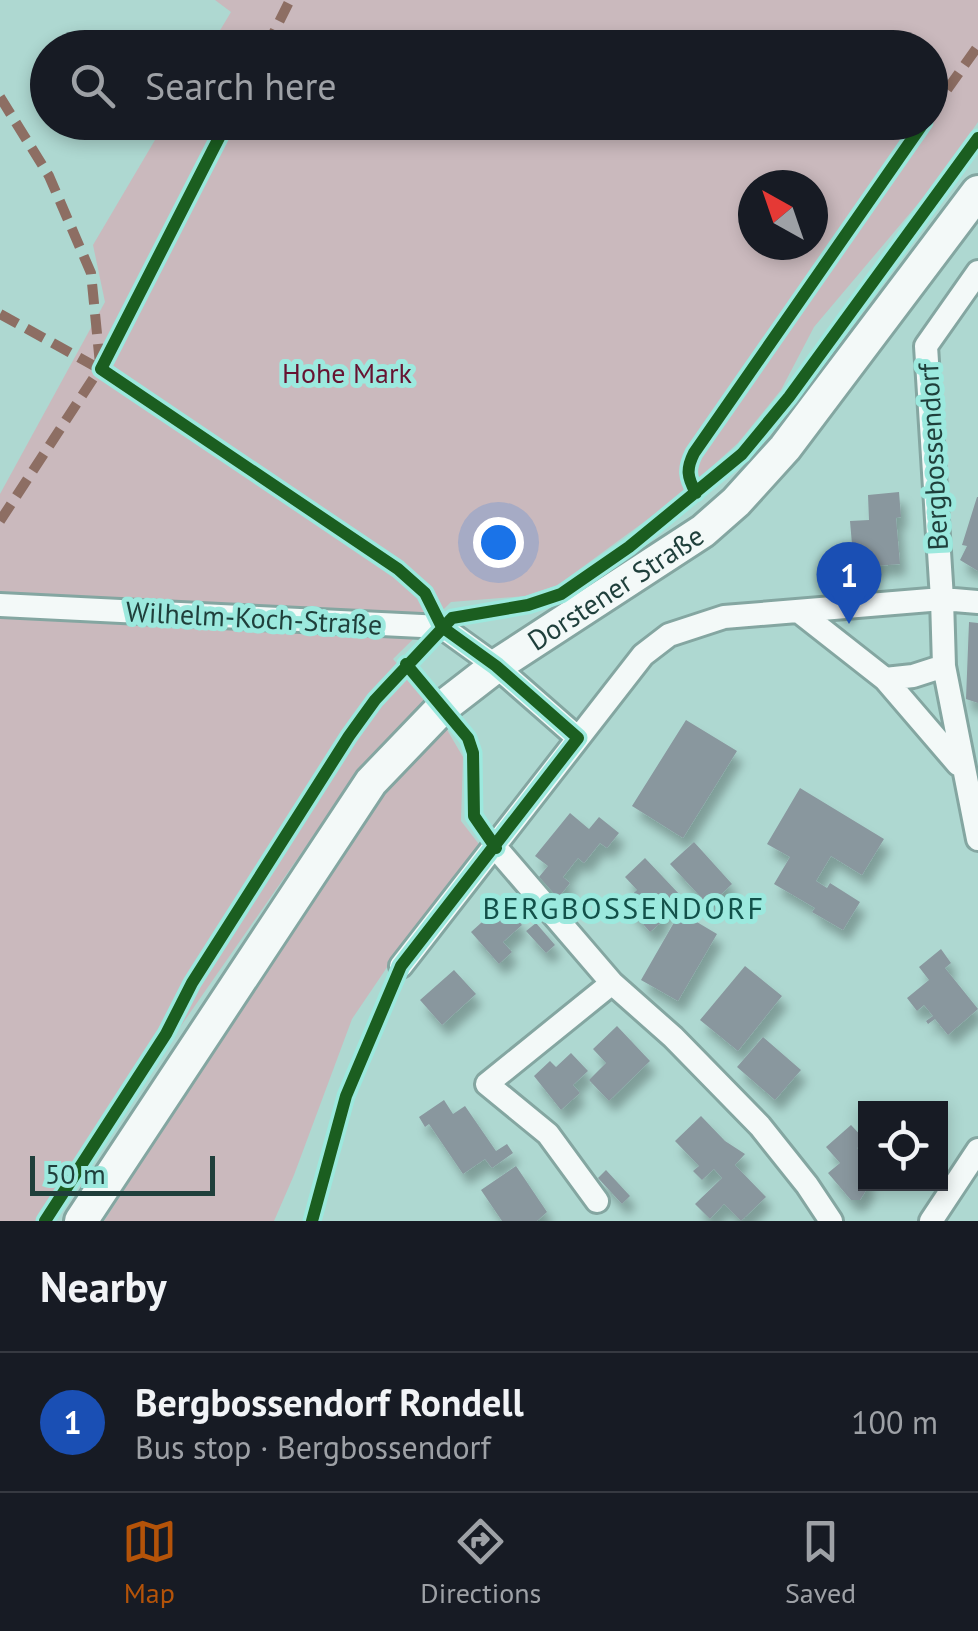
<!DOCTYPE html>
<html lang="en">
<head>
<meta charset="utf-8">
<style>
	:root { --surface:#171b24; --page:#20242c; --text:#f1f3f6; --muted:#9ea1a6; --line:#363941; --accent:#b45309 }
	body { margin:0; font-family:"PT Sans",sans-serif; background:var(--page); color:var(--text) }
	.controls { position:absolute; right:30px; bottom:30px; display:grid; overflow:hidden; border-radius:0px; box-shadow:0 5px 15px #0003 }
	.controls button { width:90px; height:90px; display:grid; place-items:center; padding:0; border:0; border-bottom:2px solid var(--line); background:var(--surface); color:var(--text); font:50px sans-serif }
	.compass { position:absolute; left:738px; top:170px; width:90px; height:90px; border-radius:50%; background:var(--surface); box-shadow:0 5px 15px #0003; rotate:320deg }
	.scale { position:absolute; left:30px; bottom:25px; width:185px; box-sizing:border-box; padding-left:10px; border:5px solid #1f3f3b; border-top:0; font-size:28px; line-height:35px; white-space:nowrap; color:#1f3f3b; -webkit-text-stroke:8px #9ce9de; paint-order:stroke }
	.you { position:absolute; left:498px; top:542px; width:35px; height:35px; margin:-25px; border:8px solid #fff; border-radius:50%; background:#1a73e8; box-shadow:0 0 0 15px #1a73e833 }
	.badge { display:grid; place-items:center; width:65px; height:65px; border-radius:50%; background:var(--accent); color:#fff; font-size:32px; font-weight:700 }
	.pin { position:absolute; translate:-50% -82px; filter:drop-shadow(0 2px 5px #0008) }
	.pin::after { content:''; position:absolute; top:52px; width:35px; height:30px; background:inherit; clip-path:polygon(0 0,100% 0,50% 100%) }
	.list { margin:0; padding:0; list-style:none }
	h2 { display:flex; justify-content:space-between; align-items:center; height:130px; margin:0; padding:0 40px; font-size:42px }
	h2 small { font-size:32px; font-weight:400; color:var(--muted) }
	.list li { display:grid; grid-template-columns:65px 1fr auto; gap:30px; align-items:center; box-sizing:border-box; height:140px; padding:0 40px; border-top:2px solid var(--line) }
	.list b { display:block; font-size:38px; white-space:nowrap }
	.list p { margin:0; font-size:32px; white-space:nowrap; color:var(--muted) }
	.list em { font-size:32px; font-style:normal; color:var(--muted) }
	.icon { flex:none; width:55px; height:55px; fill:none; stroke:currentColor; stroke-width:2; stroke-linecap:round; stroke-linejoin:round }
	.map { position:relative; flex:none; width:978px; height:1221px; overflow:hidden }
	.search { position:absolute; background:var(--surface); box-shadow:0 5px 15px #0003; left:30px; right:30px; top:30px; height:110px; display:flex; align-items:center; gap:25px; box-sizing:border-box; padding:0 35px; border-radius:55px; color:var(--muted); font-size:38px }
	.sheet { height:270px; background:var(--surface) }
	nav { display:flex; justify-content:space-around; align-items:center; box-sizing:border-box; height:140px; border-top:2px solid var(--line); background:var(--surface); font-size:28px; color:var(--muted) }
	nav a { display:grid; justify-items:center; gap:5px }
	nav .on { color:var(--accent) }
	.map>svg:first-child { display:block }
	.green { fill:#cab9bd; fill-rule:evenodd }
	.building { fill:#89979e; filter:url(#shadow) }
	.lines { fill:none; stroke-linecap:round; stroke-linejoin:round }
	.minor-casing { stroke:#84a6a1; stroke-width:28 }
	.secondary-casing { stroke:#84a6a1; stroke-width:38 }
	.minor { stroke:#f3f9f8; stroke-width:22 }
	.secondary { stroke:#f3f9f8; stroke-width:32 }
	.quiet { stroke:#8d6e63; stroke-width:10; stroke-dasharray:20 10; stroke-linecap:butt }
	.cycleway-casing { stroke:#9ce9de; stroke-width:19 }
	.cycleway { stroke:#1b5e20; stroke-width:12 }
	.labels { text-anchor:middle; stroke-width:10; stroke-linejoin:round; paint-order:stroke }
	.park-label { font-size:28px; fill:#671331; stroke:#9ce9de }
	.street-label { font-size:28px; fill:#1f3f3b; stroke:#9ce9de }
	.neighbourhood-label { font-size:30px; letter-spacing:2.5px; fill:#12514a; stroke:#9ce9de }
</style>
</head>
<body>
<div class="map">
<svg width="978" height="1221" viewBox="0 0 978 1221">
	<defs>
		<filter id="shadow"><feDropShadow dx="6" dy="11" stdDeviation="5" flood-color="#0004"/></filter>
	</defs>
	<rect width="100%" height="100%" fill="#aed8d1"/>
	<path class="green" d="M215,0H978V122L933,186L814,327L781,390L738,443L678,497L558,585L525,596L451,602L393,659L429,700L355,776L45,1221H0V494L105,302L93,245L165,123L930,122V48L210,47L231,12ZM753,185H813V245H753Z
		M446,728L463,757L461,821L482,848L392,960L352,1019L294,1175L274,1221H104L318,889L387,791Z"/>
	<path class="building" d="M899,492L901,517L896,518L900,564L854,568L850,521L869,520L868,495Z
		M977,497H978V571L960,560L967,546L962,545Z
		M969,622L978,623V703L966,699Z
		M686,720L737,751L683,838L632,806Z
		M800,788L884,839L862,875L831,856L816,881L827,888L830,883L860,902L843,930L812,912L815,908L774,884L790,857L767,844Z
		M570,813L589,829L599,817L619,833L607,848L600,843L584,863L578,858L563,877L570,883L558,898L539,877L548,866L535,856Z
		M694,842L732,884L709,906L670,864Z
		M645,858L681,896L660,916L664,920L650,932L624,902L637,890L625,877Z
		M503,903L522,925L503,942L512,952L499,964L471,932Z
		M680,912L717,934L678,1001L641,980Z
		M536,923L555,945L546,953L526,931Z
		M941,949L951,963L945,968L978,1009L948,1035L935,1019L928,1024L926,1021L933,1016L924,1005L917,1011L907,998L929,980L919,967Z
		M745,966L782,996L738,1051L700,1020Z
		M454,970L476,994L442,1025L420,1000Z
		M617,1026L650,1061L609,1101L589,1080L606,1063L593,1049Z
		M763,1037L801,1070L775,1100L737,1067Z
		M571,1053L588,1071L573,1085L580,1093L561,1110L534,1076L550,1061L556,1067Z
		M444,1100L453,1114L465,1106L496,1151L507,1144L513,1153L492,1168L485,1159L463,1174L429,1124L425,1127L419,1117Z
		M701,1116L725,1141L745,1154L735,1165L766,1197L741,1221L724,1204L710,1219L695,1204L722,1178L714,1169L702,1180L693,1171L699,1166L675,1141Z
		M851,1125L866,1141L857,1148L866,1158V1184H870L860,1200H851L828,1173L840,1163L826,1147Z
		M516,1166L547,1212L537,1221H502L481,1190Z
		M606,1170L630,1196L622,1204L598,1178Z"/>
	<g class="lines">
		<defs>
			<path id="minor" d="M978,272L926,346L942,599L978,602
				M0,605L442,627L496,666L578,738
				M944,666L978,839
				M885,679L958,764
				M496,848L612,983L673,1037L760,1126L807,1185L831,1221
				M401,966L643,655L669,635L724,617L942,599L944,666L913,676L885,679L801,613
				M597,1201L548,1134L487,1084L612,983
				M931,1221L978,1150"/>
			<g id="secondary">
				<path id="s1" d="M81,1221L371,782L443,707L496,666L703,531L736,502L785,448L978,192"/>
			</g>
		</defs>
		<use href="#minor" class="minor-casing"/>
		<use href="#secondary" class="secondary-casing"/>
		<use href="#minor" class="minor"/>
		<use href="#secondary" class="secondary"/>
		<path class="quiet" d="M266,48L290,0
			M0,97L49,176L91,273L100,364
			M930,114L978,46
			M0,314L107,373
			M0,521L104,362"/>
		<defs>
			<path id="cycleway" d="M227,122L101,369L398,569L425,593L442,627L496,666L578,738L401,966L346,1096L312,1221
				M696,493C687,477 686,469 694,453L924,122
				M406,664L468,738L473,753L474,816L496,848
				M45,1221L166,1034L192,983L349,736L375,700L452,618L528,605L561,594L629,547L742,454L789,397L978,138"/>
		</defs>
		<use href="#cycleway" class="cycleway-casing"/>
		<use href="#cycleway" class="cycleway"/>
	</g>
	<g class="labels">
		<g class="park-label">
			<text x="347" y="383">Hohe Mark</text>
		</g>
		<g class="street-label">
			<text transform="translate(933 457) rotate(-93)" y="10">Bergbossendorf</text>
			<text dy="10" stroke="none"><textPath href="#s1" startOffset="840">Dorstener Straße</textPath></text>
			<text transform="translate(254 618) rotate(3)" y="10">Wilhelm-Koch-Straße</text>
		</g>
		<g class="neighbourhood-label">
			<text x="624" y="919">BERGBOSSENDORF</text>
		</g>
	</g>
</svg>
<div class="controls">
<button><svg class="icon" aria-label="locate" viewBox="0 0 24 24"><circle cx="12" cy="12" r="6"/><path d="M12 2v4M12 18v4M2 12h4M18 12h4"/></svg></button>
</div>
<svg class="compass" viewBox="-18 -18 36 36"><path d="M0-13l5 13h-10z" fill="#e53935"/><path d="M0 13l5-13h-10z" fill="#9ea1a6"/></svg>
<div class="scale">50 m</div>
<div class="you"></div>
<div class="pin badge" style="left:849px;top:624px;background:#1a4fb4">1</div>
<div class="search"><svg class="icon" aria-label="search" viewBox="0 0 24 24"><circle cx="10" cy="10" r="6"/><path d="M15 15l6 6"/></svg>Search here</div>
</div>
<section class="sheet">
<h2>Nearby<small></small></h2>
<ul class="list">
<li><span class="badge" style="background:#1a4fb4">1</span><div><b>Bergbossendorf Rondell</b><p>Bus stop · Bergbossendorf</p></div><em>100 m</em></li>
</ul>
</section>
<nav>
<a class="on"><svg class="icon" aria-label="map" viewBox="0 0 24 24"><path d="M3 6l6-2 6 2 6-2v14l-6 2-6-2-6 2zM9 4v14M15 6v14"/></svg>Map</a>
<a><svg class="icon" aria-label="directions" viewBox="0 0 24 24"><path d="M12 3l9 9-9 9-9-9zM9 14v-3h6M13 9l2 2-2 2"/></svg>Directions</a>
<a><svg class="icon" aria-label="saved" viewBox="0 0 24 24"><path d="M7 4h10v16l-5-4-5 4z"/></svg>Saved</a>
</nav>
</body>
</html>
